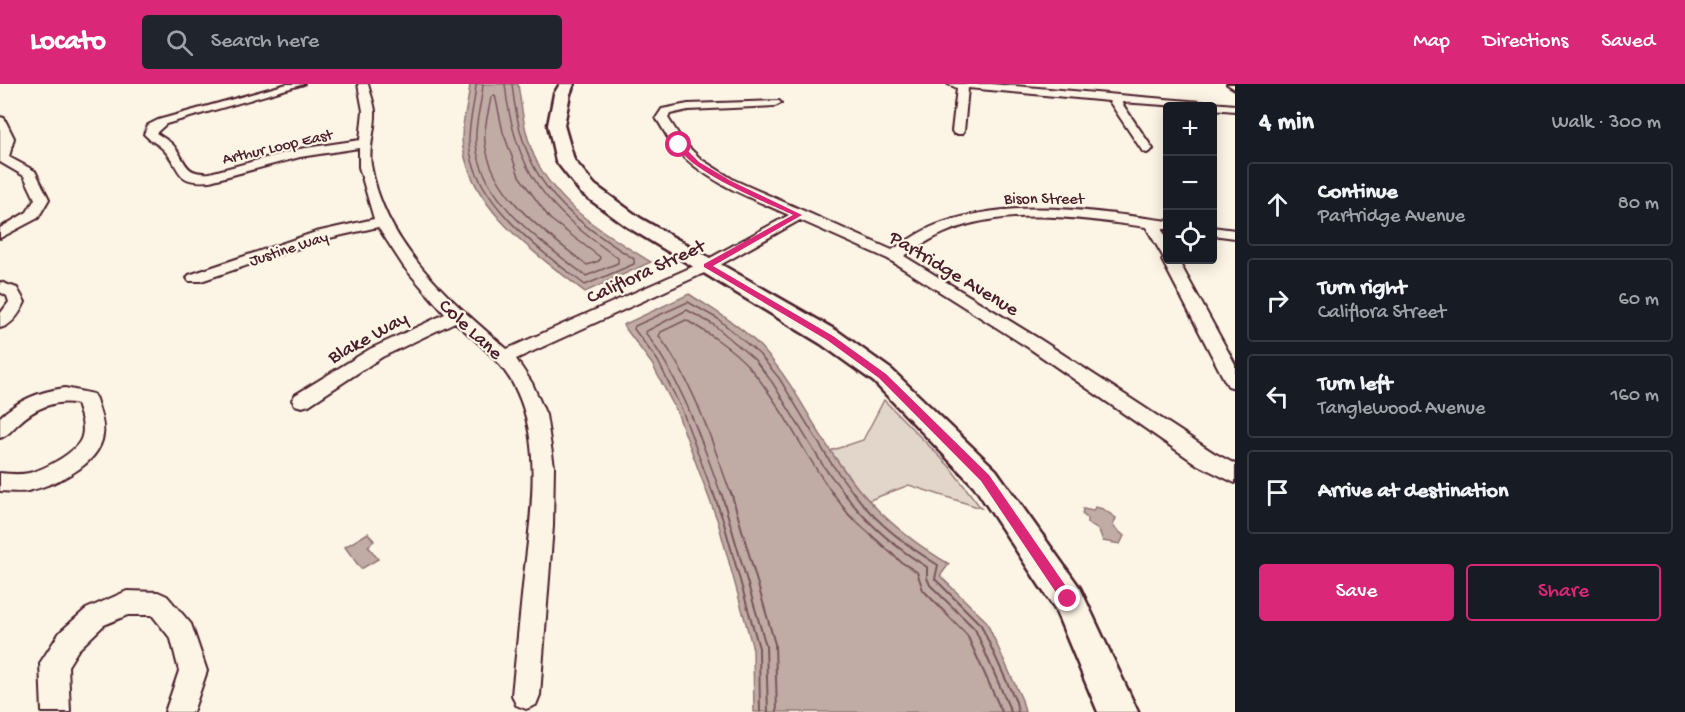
<!DOCTYPE html>
<html lang="en">
<head>
<meta charset="utf-8">
<style>
	:root { --surface:#171b24; --page:#20242c; --text:#f1f3f6; --muted:#9ea1a6; --line:#363941; --accent:#db2777 }
	body { margin:0; font-family:"Gochi Hand",sans-serif; background:var(--page); color:var(--text) }
	.controls { position:absolute; right:18px; top:18px; display:grid; overflow:hidden; border-radius:6px; box-shadow:0 3px 15px #0003 }
	.controls button { width:54px; height:54px; display:grid; place-items:center; padding:0; border:0; border-bottom:2px solid var(--line); background:var(--surface); color:var(--text); font:30px sans-serif }
	.stop { position:absolute; width:18px; height:18px; margin:-14px; border:4px solid #db2777; border-radius:50%; background:#fff }
	.stop.end { background:#db2777; border-color:#fff; box-shadow:0 2px 6px #0008 }
	.list { margin:0; padding:0; list-style:none }
	h2 { display:flex; justify-content:space-between; align-items:center; height:78px; margin:0; padding:0 24px; font-size:26px }
	h2 small { font-size:20px; font-weight:400; color:var(--muted) }
	.list li { display:grid; grid-template-columns:39px 1fr auto; gap:18px; align-items:center; box-sizing:border-box; height:84px; margin:0 12px 12px; padding:0 12px; border:2px solid var(--line); border-radius:6px }
	.list b { display:block; font-size:22px; white-space:nowrap }
	.list p { margin:0; font-size:20px; white-space:nowrap; color:var(--muted) }
	.list em { font-size:20px; font-style:normal; color:var(--muted) }
	.actions { display:flex; gap:12px; padding:18px 24px }
	.actions a { flex:1; padding:14px 0; border:2px solid var(--accent); border-radius:6px; text-align:center; font-size:21px; color:var(--accent) }
	.actions .main { background:var(--accent); color:#fff }
	.icon { flex:none; width:33px; height:33px; fill:none; stroke:currentColor; stroke-width:2; stroke-linecap:round; stroke-linejoin:round }
	.map { position:relative; flex:none; width:1235px; height:628px; overflow:hidden }
	header { display:flex; align-items:center; gap:36px; box-sizing:border-box; height:84px; padding:0 30px; background:var(--accent); color:#fff }
	header strong { font-size:28px }
	nav { display:flex; gap:33px; margin-inline-start:auto; font-size:21px }
	.search { width:420px; height:54px; background:var(--page); display:flex; align-items:center; gap:15px; box-sizing:border-box; padding:0 21px; border-radius:6px; color:var(--muted); font-size:22px }
	main { display:flex }
	aside { flex:1; background:var(--surface) }
	.map>svg:first-child { display:block }
	.green { fill:#e2d5ca; stroke:#967a7a; stroke-width:1.5 }
	.water { fill:#c0aca5; stroke:#917474; stroke-width:1.5 }
	.lines { fill:none; stroke-linecap:round; stroke-linejoin:round }
	.shore-far1 { stroke:#79575c; stroke-width:1.5 }
	.shore { stroke:#79575c; stroke-width:2 }
	.street-casing { stroke:#4a1f2b; stroke-width:4 }
	.secondary-casing { stroke:#4a1f2b; stroke-width:5 }
	.street { fill:#fcf5e5; fill-rule:evenodd }
	.secondary { fill:#fcf5e5; fill-rule:evenodd }
	.route { fill:#db2777 }
	.labels { text-anchor:middle; stroke-width:4.5; stroke-linejoin:round; paint-order:stroke }
	.far-street-label { font-size:16px; fill:#4a1f2b; stroke:#fcf5e5 }
	.street-label { font-size:20px; fill:#4a1f2b; stroke:#fcf5e5 }
</style>
</head>
<body>
<header>
<strong>Locato</strong>
<div class="search"><svg class="icon" aria-label="search" viewBox="0 0 24 24"><circle cx="10" cy="10" r="6"/><path d="M15 15l6 6"/></svg>Search here</div>
<nav><a>Map</a><a>Directions</a><a>Saved</a></nav>
</header>
<main>
<div class="map">
<svg width="1235" height="628" viewBox="0 0 1235 628">
	<rect width="100%" height="100%" fill="#fcf5e5"/>
	<filter id="ink" filterUnits="userSpaceOnUse"><feTurbulence type="fractalNoise" baseFrequency=".0167" numOctaves="2"/><feDisplacementMap in="SourceGraphic" scale="12" xChannelSelector="R" yChannelSelector="G"/><feConvolveMatrix kernelMatrix="1 2 1 2 8 2 1 2 1" color-interpolation-filters="sRGB"/></filter>
	<g filter="url(#ink)">
		<path class="green" d="M884,316L949,382L981,424L909,401L867,417L830,367L863,356Z"/>
		<path class="water" d="M470,0H518C522,27 525,56 538,80C563,126 609,152 651,178L585,208C537,170 474,129 463,64C459,44 469,20 470,0Z
			M689,210C715,227 745,244 765,268C794,300 812,340 836,375C865,419 903,453 949,480L940,492L986,537L1022,616L1025,628H754L753,565L718,438L677,328L652,280L623,241Z
			M1095,423L1103,425L1116,434L1113,442L1124,452L1120,460L1103,457L1099,446L1087,439V434L1082,430L1083,425L1093,427Z
			M368,449L374,457L368,462L378,475L361,485L345,463Z"/>
		<g class="lines">
			<path class="shore-far1" d="M476,0C475,20 468,40 469,59C473,118 542,168 585,201L634,180V175C557,125 522,96 512,0
				M483,0C482,20 474,40 476,60C482,118 543,159 586,192L618,179V174C547,125 514,88 505,0
				M495,11L503,48L519,92L550,135L600,173L599,177L587,181C548,151 492,113 485,59C483,44 489,28 491,13Z
				M713,410L682,326L658,277L634,245L635,242L688,218L718,235L759,270L779,294L831,379L854,410
				M721,410C700,353 682,297 645,248L687,226L714,241L754,275L772,298L824,383L845,410
				M731,410C711,356 694,298 659,252L661,248L686,236C708,249 732,264 749,283C782,321 803,369 833,410"/>
			<path class="shore" d="M713,408L723,436L759,564L760,628
				M721,408L766,562L768,628
				M731,408L775,560L777,628
				M832,408L849,431L901,478L917,488L923,506L967,551L1002,628
				M843,408C866,438 896,464 927,483V494L930,501L975,545L1011,628
				M853,408C875,438 907,462 938,481L935,495L981,541L1016,618L1018,628"/>
			<defs>
				<path id="street" d="M287,0H304L166,40L156,49C162,53 168,56 173,61C187,77 183,91 210,89L299,65L360,56L363,27L358,0H368C370,9 374,18 375,27C376,45 368,63 371,81C385,162 449,215 507,265L701,179L789,131C749,113 706,98 676,65C668,56 663,44 656,34L662,25L688,20L779,17L781,19L775,22L688,26L670,30L668,34L684,59L702,76L734,96L892,166C907,157 920,147 936,141C1010,113 1092,127 1168,137V145H1161L1168,155V176H1178L1235,280V304L1228,302L1225,297L1162,176L1164,174L1146,143C1081,134 1006,122 944,149C930,155 917,164 904,172L1041,256L1214,369L1235,380V399L1198,381L1029,264L888,175L800,136L713,185L516,275L532,299L546,331L554,382L553,442L540,611L536,621L526,625L516,621L512,611C516,571 520,532 524,492C531,430 544,355 512,298C497,273 476,257 455,238L382,273L309,321L302,323L295,321L292,316L295,311L370,265L445,230L404,183L378,143L325,155L201,197H189L187,194L189,191L316,148L374,135L359,83V64L300,73L210,97C173,100 183,85 163,65C157,59 149,56 144,50L148,41L158,36Z
					M948,0H991L1235,21V27L1212,25V22H1178L1121,18L1153,65L1147,69L1143,68L1109,17L968,4L964,47L962,50H954L952,47L957,4Z
					M1227,0H1235V5Z
					M0,33L4,34L14,54L9,73L35,87L49,115L38,134L0,154V144L27,128L35,115L24,92L0,78Z
					M1212,143L1235,146V154L1212,151Z
					M0,198L17,204L25,218C20,229 13,241 0,244V230L9,218L7,212L0,208Z
					M65,304L93,310L96,315C99,326 105,340 103,351C99,382 54,401 28,407C19,409 9,407 0,407V389C9,390 19,391 29,389C43,386 79,368 82,352C85,342 80,330 77,320C56,315 35,324 19,339C12,345 9,351 0,354V333C18,316 41,307 65,304Z
					M127,507L158,508L167,512L191,540L207,587L193,628H165L179,587L171,555L152,531H128L104,541L78,566L68,582L70,628H42L40,579L60,548L86,525Z"/>
				<path id="secondary" d="M560,0H574L570,10L564,41L574,76L595,101L640,134L839,248L892,286L996,386L1080,504L1138,628H1098L1055,525L974,402L874,298L821,260L626,142L581,109L556,77L548,41L554,10Z"/>
			</defs>
			<use href="#street" class="street-casing"/>
			<use href="#secondary" class="secondary-casing"/>
			<use href="#street" class="street"/>
			<use href="#secondary" class="secondary"/>
		</g>
	</g>
	<path class="route" d="M677,60H681L699,78L731,97L802,131L713,182L833,252L886,290L989,391L1072,511L1074,515L1072,519H1063L981,397L879,294L827,256L704,183V180L793,131C767,119 685,86 677,60Z"/>
	<g class="labels">
		<g class="far-street-label">
			<text transform="translate(277 61) rotate(-13)" y="6">Arthur Loop East</text>
			<text x="1044" y="119">Bison Street</text>
			<text transform="translate(288 163) rotate(-18)" y="6">Justine Way</text>
		</g>
		<g class="street-label">
			<text transform="translate(645 186) rotate(-25)" y="7">Califlora Street</text>
			<text transform="translate(955 188) rotate(31)" y="7">Partridge Avenue</text>
			<text transform="translate(472 244) rotate(43)" y="7">Cole Lane</text>
			<text transform="translate(367 252) rotate(-29)" y="7">Blake Way</text>
		</g>
	</g>
</svg>
<div class="controls">
<button>+</button>
<button>−</button>
<button><svg class="icon" aria-label="locate" viewBox="0 0 24 24"><circle cx="12" cy="12" r="6"/><path d="M12 2v4M12 18v4M2 12h4M18 12h4"/></svg></button>
</div>
<div class="stop" style="left:679px;top:61px"></div>
<div class="stop end" style="left:1068px;top:515px"></div>
</div>
<aside>
<h2>4 min<small>Walk · 300 m</small></h2>
<ul class="list">
<li><svg class="icon" aria-label="ahead" viewBox="0 0 24 24"><path d="M12 20V5M6 11l6-6 6 6"/></svg><div><b>Continue</b><p>Partridge Avenue</p></div><em>80 m</em></li>
<li><svg class="icon" aria-label="right" viewBox="0 0 24 24"><path d="M7 20v-9h11M14 6l5 5-5 5"/></svg><div><b>Turn right</b><p>Califlora Street</p></div><em>60 m</em></li>
<li><svg class="icon" aria-label="left" viewBox="0 0 24 24"><path d="M17 20v-9H6M10 6l-5 5 5 5"/></svg><div><b>Turn left</b><p>Tanglewood Avenue</p></div><em>160 m</em></li>
<li><svg class="icon" aria-label="arrive" viewBox="0 0 24 24"><path d="M6 21V4h12l-3 4 3 4H6"/></svg><div><b>Arrive at destination</b></div></li>
</ul>
<div class="actions"><a class="main">Save</a><a>Share</a></div>
</aside>
</main>
</body>
</html>
